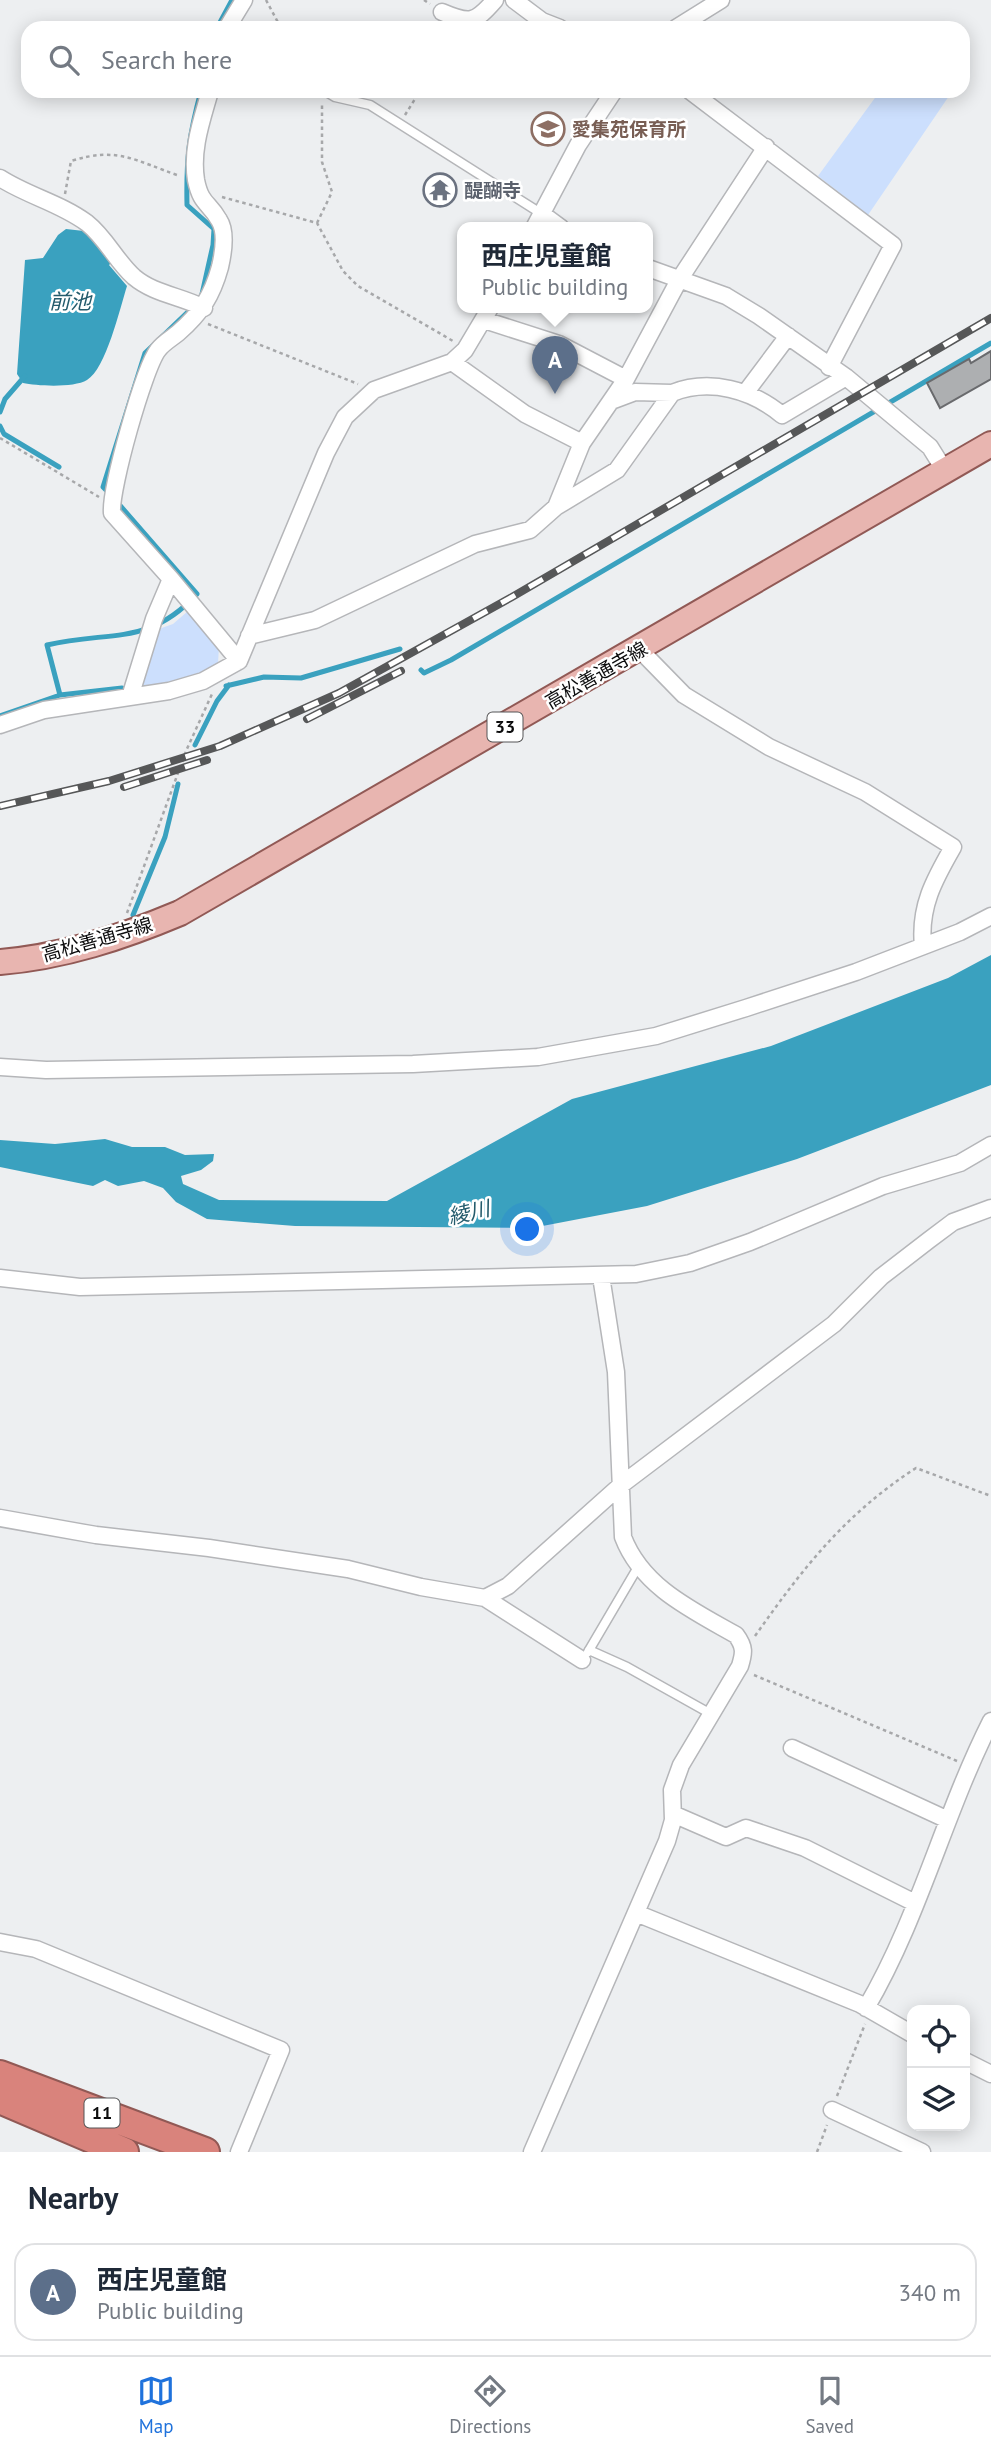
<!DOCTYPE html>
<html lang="en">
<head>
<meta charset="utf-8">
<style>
	:root { --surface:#fff; --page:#f6f6f7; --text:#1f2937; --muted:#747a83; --line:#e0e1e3; --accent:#1f72dc }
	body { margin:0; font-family:"PT Sans","Noto Sans JP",sans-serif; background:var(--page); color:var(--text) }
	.controls { position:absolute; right:21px; bottom:21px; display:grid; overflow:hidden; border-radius:14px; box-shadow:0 4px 18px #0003 }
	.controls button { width:63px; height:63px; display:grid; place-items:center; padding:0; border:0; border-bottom:2px solid var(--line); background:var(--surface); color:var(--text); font:35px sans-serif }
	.you { position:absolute; left:528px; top:1230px; width:24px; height:24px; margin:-18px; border:5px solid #fff; border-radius:50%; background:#1a73e8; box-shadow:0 0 0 10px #1a73e833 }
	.badge { display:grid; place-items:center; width:46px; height:46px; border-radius:50%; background:var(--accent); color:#fff; font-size:23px; font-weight:700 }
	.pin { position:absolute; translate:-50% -58px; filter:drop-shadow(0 2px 4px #0008) }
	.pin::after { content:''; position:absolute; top:37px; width:24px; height:21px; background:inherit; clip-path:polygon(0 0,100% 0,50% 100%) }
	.popup { position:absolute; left:457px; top:222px; width:196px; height:91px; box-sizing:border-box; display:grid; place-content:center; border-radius:14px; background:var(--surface); filter:drop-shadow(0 2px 5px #0005); font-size:23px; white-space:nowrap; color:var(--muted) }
	.popup b { font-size:26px; color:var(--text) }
	.popup::after { content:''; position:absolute; left:50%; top:100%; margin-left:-14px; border:14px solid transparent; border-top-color:var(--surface) }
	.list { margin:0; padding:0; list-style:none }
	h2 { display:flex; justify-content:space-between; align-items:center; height:91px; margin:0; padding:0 28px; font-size:30px }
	h2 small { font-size:23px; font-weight:400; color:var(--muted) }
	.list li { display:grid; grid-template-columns:46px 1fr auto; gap:21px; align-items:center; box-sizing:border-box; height:98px; margin:0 14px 14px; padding:0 14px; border:2px solid var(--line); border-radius:21px }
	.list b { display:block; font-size:26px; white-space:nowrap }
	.list p { margin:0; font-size:23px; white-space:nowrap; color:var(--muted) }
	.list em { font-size:23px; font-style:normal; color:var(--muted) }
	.icon { flex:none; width:38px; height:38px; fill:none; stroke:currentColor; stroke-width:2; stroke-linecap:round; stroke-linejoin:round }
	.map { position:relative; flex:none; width:991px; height:2152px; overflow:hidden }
	.search { position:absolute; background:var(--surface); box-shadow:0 4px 18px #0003; left:21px; right:21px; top:21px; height:77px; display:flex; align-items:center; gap:18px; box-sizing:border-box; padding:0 24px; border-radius:21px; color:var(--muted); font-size:26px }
	.sheet { height:203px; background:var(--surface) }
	nav { display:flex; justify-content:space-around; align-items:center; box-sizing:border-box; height:98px; border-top:2px solid var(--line); background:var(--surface); font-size:19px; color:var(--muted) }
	nav a { display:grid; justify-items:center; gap:4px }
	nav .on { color:var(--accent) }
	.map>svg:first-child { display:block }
	.green { fill:#ccdffd }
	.water { fill:#3aa1bf }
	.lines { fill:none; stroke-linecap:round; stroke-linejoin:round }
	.stream { stroke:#3aa1bf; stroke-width:5 }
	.building { fill:#adafb1; stroke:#696a6d; stroke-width:2 }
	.lane-casing { stroke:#b5b6b9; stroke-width:11 }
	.street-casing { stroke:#b5b6b9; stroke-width:19 }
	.primary-casing { stroke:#915955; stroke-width:28 }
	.highway-casing { stroke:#915955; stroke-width:32 }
	.path { stroke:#a7a8aa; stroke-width:2.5; stroke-dasharray:3.5 3.5; stroke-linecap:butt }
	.lane { stroke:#fff; stroke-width:8 }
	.street { stroke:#fff; stroke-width:16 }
	.primary { stroke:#e8b5b0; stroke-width:24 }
	.highway { stroke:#d9837c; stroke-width:28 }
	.rail-casing { stroke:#565758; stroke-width:8 }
	.rail { stroke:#fff; stroke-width:5; stroke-dasharray:16; stroke-linecap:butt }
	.labels { text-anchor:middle; stroke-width:5; stroke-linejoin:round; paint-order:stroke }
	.shield { fill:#fff; stroke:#555556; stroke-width:2 }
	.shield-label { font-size:18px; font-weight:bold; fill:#0c0c0d }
	.education-label { font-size:19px; font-weight:bold; fill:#785e54; stroke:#fff; text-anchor:start }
	.worship-label { font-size:19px; font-weight:bold; fill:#5b616d; stroke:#fff; text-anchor:start }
	.street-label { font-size:19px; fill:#0c0c0d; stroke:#fff }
	.water-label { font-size:21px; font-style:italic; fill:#245b6c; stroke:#fff }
</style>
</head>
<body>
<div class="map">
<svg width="991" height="2152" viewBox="0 0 991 2152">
	<rect width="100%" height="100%" fill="#edeff1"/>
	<path class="green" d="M880,91H943L949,96L868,215L818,176Z
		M188,611L219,647L218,663C188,682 176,685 140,685L156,630L173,624Z"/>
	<path class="water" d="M66,229L84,231L112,262L109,265L127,286C120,308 106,369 87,380C74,388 37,386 23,383L17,374L25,260L43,258L58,235Z
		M991,955V1085L797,1159L647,1206L532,1228L295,1226L207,1219L176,1202L163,1188L144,1181L118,1186L105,1180L93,1186L0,1167V1140L55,1144L105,1139L132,1147H165L185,1155L214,1154L213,1161L201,1170L181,1176L183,1184L219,1200L387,1201L572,1099L771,1046L948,978Z"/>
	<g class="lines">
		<path class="stream" d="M217,28L232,0
			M201,91C189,135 186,159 187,205L214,229L213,245L202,294
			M0,412L5,399L25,376
			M0,426L4,434L59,467
			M111,495L103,487L145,353L193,307
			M421,670L424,673L451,660L991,343
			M226,686L264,677L301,678L400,649
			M60,695L47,645C110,630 148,647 197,594L117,502
			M0,716L60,695L122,688
			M195,745L217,701L229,685
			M133,915L165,837L178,784"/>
	</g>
	<path class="building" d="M991,351V379L940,408L927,383L969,359L971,363Z"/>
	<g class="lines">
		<defs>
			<path id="lane" d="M325,91L335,97L370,105L542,214
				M589,1650L627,1667L711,1714
				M588,1652L638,1567"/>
			<path id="street" d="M514,0L542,21L560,28
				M442,12C470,24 475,23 495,0
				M227,28L244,0
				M676,28L721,0
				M690,91L893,245L829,367
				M0,178C28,196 60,203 87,223C106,238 116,261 134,277C154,294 181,296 204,308
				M542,214L561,228
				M534,228L578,145L614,91
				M648,268L726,296L759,316L846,377L930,447L945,471
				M484,320L559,344L626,379
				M452,362L525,414L582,443
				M746,392L788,336
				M611,401L635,392L672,393
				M556,507L617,470L672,393C710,378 752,390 782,415L846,377
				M171,579L239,661
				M249,636L315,620L475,544L530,530L556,507L582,443L626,379L679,280L766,147
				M640,650L684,695L769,747L865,792L953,847C934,880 919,907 923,946
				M130,697L154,619L171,579L112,513C110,489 144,368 158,350C163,343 172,338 178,333C201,313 212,296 220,267C223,254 227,232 219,220C209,202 201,205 196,180C191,149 202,120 210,91
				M0,725L44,710L169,691L203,681L239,661L326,453L345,417L374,390L452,362L465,350L490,308
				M0,1067L46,1070L413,1064L538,1057L656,1036L746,1008L856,972L960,932L991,916
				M0,1278L80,1287L636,1274L690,1263L750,1242L883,1186L960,1163L991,1145
				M0,1518L96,1535L209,1548L348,1569L421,1587L485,1598L582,1660
				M485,1598L508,1586L621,1485L834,1324L881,1277L929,1240L953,1222L991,1208
				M792,1748L948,1820
				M673,1814L726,1837L746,1828L805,1848L915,1903
				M636,1913L860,2004L912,2034
				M0,1942L36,1949L281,2050L239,2152
				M866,2008C919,1918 944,1814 991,1721
				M965,2061L991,2074
				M832,2110L922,2152
				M532,2152L667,1841L673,1820L672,1790L681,1765L740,1666C744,1653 745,1647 736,1635C692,1610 642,1587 623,1537L616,1372L601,1276"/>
			<path id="primary" d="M0,962C63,957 123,937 180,913L991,444"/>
			<path id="highway" d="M0,2075L205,2152
				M0,2099L124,2152"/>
		</defs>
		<use href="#lane" class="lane-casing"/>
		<use href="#street" class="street-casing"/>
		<use href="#primary" class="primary-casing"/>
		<use href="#highway" class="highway-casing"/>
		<path class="path" d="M266,0L281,28
			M424,0L430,4
			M405,115L420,91
			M65,194L71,161C119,146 135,161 180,176
			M222,197L317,223L343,271L358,286L453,341
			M317,223L332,192L322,162V102
			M208,324L358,384
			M0,438L99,497
			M127,913L186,751L212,694
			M755,1636C803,1568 845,1514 916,1468L991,1496
			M754,1675L957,1761
			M837,2096L865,2024
			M817,2152L827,2125"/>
		<use href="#lane" class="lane"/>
		<use href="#street" class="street"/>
		<use href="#primary" class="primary"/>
		<use href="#highway" class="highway"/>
		<defs>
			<path id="rail" d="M307,719L401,671
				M124,787L207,760
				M0,806L109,781L220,746L339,693L512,597L991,318"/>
		</defs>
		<use href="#rail" class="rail-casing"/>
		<use href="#rail" class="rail"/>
	</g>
	<defs>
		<symbol id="school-ring" viewBox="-11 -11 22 22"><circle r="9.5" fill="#fff" stroke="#8d6e63" stroke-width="1.5"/><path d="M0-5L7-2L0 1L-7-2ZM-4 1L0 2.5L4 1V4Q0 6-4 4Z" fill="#8d6e63"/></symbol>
		<symbol id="temple-ring" viewBox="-11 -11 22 22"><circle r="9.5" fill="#fff" stroke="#6b7280" stroke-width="1.5"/><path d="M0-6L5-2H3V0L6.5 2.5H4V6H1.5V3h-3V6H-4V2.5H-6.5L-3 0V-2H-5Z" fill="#6b7280"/></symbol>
	</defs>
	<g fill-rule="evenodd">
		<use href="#school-ring" x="529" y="110" width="38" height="38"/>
		<use href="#temple-ring" x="421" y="171" width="38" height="38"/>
	</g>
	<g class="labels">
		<g class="shield">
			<rect x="487.5" y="712.5" width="35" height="29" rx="5"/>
			<rect x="84.5" y="2098.5" width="35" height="29" rx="5"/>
		</g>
		<g class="shield-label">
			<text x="505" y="733">33</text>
			<text x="102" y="2119">11</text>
		</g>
		<g class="education-label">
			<text x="572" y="136">愛集苑保育所</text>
		</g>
		<g class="worship-label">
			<text x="464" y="197">醍醐寺</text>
		</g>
		<g class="street-label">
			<text transform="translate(596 675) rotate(-30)" y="7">高松善通寺線</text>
			<text transform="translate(97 939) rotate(-16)" y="7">高松善通寺線</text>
		</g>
		<g class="water-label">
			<text x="70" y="309">前池</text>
			<text transform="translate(469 1213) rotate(-13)" y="7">綾川</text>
		</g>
	</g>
</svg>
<div class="controls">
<button><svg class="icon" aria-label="locate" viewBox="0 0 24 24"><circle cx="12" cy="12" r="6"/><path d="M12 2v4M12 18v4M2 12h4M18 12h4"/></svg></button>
<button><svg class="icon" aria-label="layers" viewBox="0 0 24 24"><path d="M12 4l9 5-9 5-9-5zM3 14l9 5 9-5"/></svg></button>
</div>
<div class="you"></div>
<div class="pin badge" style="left:555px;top:394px;background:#5c6f8a">A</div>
<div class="popup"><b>西庄児童館</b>Public building</div>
<div class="search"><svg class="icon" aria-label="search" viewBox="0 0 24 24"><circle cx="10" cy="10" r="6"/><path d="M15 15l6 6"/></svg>Search here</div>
</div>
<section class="sheet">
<h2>Nearby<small></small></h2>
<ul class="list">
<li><span class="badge" style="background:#5c6f8a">A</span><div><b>西庄児童館</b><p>Public building</p></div><em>340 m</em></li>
</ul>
</section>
<nav>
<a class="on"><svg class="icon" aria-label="map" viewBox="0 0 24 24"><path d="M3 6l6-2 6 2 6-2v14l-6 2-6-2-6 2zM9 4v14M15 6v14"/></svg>Map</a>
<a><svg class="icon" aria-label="directions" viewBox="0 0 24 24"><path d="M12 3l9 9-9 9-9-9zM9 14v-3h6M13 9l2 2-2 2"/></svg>Directions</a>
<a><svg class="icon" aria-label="saved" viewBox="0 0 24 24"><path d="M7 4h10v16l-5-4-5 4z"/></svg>Saved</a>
</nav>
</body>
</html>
